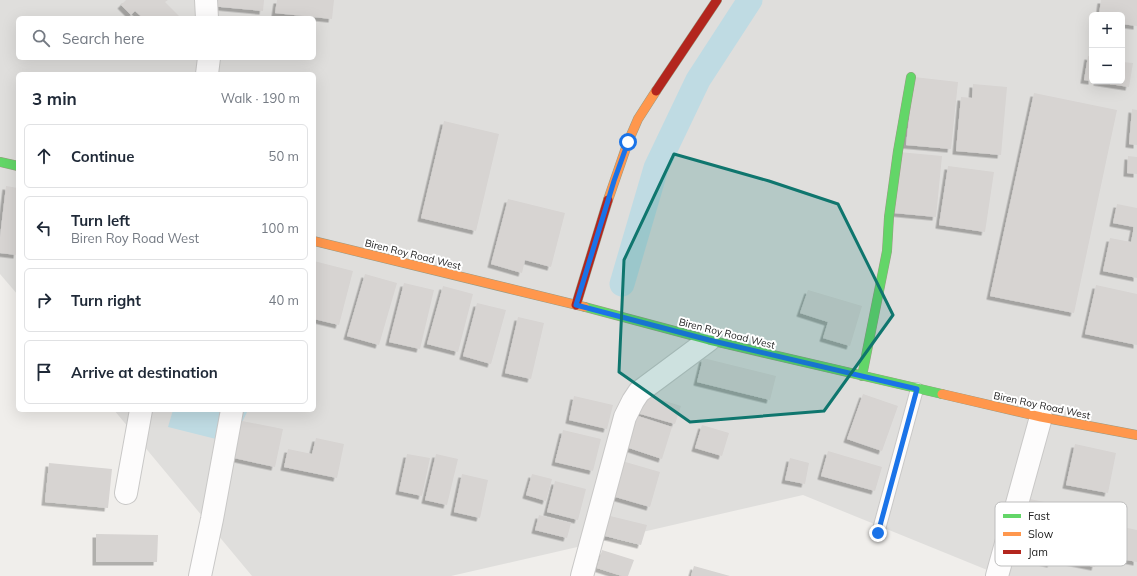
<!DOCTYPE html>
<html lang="en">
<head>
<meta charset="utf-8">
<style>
	:root { --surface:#fff; --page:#f2f2f3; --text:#1f2937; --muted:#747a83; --line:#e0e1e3 }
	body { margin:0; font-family:Mulish,sans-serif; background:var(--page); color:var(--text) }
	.controls { position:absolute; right:12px; top:12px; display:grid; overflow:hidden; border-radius:6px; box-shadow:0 4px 16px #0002 }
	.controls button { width:36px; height:36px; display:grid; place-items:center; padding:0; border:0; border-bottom:1px solid var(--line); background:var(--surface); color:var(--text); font:20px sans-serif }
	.stop { position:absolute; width:12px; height:12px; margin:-9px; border:3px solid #1a73e8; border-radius:50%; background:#fff }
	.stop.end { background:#1a73e8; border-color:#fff; box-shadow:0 1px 4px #0008 }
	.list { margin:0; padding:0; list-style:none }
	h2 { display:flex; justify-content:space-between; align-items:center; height:52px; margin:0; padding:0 16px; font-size:17px }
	h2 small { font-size:13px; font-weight:400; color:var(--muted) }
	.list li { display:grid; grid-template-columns:26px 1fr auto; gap:12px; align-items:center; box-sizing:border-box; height:64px; margin:0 8px 8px; padding:0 8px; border:1px solid var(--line); border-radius:6px }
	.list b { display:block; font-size:15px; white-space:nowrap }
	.list p { margin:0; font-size:13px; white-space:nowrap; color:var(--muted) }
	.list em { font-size:13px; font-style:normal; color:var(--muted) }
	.icon { flex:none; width:22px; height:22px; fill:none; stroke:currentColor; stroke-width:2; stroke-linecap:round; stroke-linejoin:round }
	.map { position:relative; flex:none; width:1137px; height:576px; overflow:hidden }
	.search { position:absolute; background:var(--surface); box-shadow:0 4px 16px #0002; left:16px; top:16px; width:300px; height:44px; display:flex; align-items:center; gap:10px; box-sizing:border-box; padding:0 14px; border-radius:6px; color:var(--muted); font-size:15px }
	.panel { position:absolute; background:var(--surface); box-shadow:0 4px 16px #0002; left:16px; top:72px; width:300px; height:340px; border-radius:6px }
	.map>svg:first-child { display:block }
	.residential { fill:#dfdedc; fill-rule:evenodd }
	.water { fill:#bfdbe3 }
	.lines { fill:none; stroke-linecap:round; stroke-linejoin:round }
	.canal { stroke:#bfdbe3; stroke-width:25 }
	.building { fill:#d7d4d2; filter:url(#shadow) }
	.lane-casing { stroke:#c9c8c7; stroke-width:14 }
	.street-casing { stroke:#c9c8c7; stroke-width:24 }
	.fast-casing { stroke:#999a82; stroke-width:10 }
	.slow-casing { stroke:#999a82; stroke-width:10 }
	.jam-casing { stroke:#999a82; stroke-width:10 }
	.lane { stroke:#fdfcfc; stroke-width:12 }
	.street { stroke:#fdfcfc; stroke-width:22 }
	.fast { stroke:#63d668; stroke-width:9 }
	.slow { stroke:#ff974d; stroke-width:9 }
	.jam { stroke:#b3261e; stroke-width:9 }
	.route { stroke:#1a73e8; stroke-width:5 }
	.marked { fill:#0f766e; fill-opacity:0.2; stroke:#0f766e; stroke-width:3; stroke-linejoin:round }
	.labels { text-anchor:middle; stroke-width:4; stroke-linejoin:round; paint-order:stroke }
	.street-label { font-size:10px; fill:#222; stroke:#fff }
	.key { fill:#fff; stroke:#bdbdbd; stroke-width:1 }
	.key-label { font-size:11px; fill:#222 }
</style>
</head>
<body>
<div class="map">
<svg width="1137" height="576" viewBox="0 0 1137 576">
	<defs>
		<filter id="shadow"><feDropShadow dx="-3.5" dy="3.5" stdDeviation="0" flood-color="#0004"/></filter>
	</defs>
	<rect width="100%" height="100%" fill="#f0eeeb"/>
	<path class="residential" d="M0,0H1137V576H1002L803,495L451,576H252L114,410H314V74H18V295L0,274ZM1092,15H1122V81H1092ZM18,18H314V58H18Z"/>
	<path class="water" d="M173,410H248L232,443L168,427Z"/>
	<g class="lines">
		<path class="canal" d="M622,284L656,168L698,80L750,0"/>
	</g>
	<path class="building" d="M126,0H168L165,2L181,18H143L135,11L131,15L121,5Z
		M211,0H264L263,11L210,6Z
		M277,0H334L332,19L275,13Z
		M1101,0H1137V26L1122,24V15H1099Z
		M1088,56L1092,57V81L1084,80Z
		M1122,62L1133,63L1129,87L1097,82V81H1122Z
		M914,77L958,82L951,149L906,145Z
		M973,84L1007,87L1001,155L956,151L961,97L972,98Z
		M1034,93L1117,110L1074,313L990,296Z
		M1132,109L1137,110V145L1129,144Z
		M444,121L499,134L476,231L421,218Z
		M899,152L942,156L936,217L894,213Z
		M1128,156L1137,157V174L1127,173Z
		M948,166L994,172L985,232L939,225Z
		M6,186L18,188V244L17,255L0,253V237Z
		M508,199L565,213L551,267L525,260L522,273L491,264Z
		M1117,204L1137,208V278L1103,271L1110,238L1131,242L1134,227L1113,223Z
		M314,261L353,271L339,325L314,319Z
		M365,274L397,283L379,345L347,336Z
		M404,283L434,290L420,349L389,342Z
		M1096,285L1137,294V345L1085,334Z
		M443,286L473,294L458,352L427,344Z
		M808,290L862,306L850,346L823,338L828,322L800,313Z
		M477,303L506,310L491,364L463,356Z
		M518,317L544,323L531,379L505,373Z
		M703,358L776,376L770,400L697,382Z
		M643,394L681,406L675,424L637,413Z
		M863,394L898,406L882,451L847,439Z
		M574,396L613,405L607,429L569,420Z
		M635,415L672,427L662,459L626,447Z
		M242,421L283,429L275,467L234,458Z
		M702,425L729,433L722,456L695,448Z
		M563,430L601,439L593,471L555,462Z
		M316,438L344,444L337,478L284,467L288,449L312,454Z
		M1075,444L1116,453L1108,493L1066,485Z
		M828,451L882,467L875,491L821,476Z
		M407,454L430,458L422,496L399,491Z
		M436,454L458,459L447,505L425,500Z
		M790,458L809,463L805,484L785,480Z
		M622,461L660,472L650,507L612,496Z
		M49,463L112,469L108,508L45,502Z
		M462,474L488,480L480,518L454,512Z
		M532,474L552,479L546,501L526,495Z
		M555,481L586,489L578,520L547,512Z
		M1030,499L1063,506L1051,564L1017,556Z
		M539,515L571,523L567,538L535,530Z
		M606,515L647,525L641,545L601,535Z
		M1080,516L1105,522L1095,567L1070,562Z
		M1118,526L1137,530V562L1111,557Z
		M96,534L158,535L157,562H96Z
		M602,550L634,560L628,576H622L597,568Z
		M694,566L730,576H691Z"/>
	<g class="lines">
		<defs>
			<path id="lane" d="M878,533L917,389"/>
			<path id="street" d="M206,0L207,18
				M207,74L209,58
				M126,493L141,410
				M200,576L212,519L232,410
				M582,576L625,417L633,401L639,392L709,340
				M997,576L1041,417"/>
			<path id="fast" d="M0,162L18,166
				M585,307L709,340L942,394
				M862,376L887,251L889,217L898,151L911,77"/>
			<path id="slow" d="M608,200L628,142L638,119L656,91
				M314,241L585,307
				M942,394L1041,417L1137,435"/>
			<path id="jam" d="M656,91L717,0
				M576,305L608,200"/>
		</defs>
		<use href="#lane" class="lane-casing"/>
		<use href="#street" class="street-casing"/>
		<use href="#fast" class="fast-casing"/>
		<use href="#slow" class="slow-casing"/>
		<use href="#jam" class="jam-casing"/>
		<use href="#lane" class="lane"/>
		<use href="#street" class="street"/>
		<use href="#fast" class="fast"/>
		<use href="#slow" class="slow"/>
		<use href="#jam" class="jam"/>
	</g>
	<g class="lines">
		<path class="route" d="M628,142L614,181L576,305L709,340L917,389L878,533"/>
	</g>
	<path class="marked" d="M674,154L769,181L838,204L893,315L824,411L690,422L619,372L624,260Z"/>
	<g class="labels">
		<g class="street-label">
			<text transform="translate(413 254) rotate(14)" y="4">Biren Roy Road West</text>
			<text transform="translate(727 333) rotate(14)" y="4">Biren Roy Road West</text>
			<text transform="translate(1042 405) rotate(12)" y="4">Biren Roy Road West</text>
		</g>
	</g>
	<rect x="995" y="502" width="132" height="64" rx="6" class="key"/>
	<rect x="1003" y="514" width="18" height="4" fill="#63d668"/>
	<rect x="1003" y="532" width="18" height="4" fill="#ff974d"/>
	<rect x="1003" y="550" width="18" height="4" fill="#b3261e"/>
	<g class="key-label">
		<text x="1028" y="520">Fast</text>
		<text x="1028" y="538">Slow</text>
		<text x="1028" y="556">Jam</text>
	</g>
</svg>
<div class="controls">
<button>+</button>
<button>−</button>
</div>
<div class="stop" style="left:628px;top:142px"></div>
<div class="stop end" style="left:878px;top:533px"></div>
<div class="search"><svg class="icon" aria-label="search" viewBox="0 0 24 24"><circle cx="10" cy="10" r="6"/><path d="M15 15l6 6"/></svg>Search here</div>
<section class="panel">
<h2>3 min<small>Walk · 190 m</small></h2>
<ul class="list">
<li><svg class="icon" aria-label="ahead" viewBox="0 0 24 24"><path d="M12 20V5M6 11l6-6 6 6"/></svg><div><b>Continue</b></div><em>50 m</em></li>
<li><svg class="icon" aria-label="left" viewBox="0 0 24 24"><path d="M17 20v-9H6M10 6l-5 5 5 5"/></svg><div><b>Turn left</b><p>Biren Roy Road West</p></div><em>100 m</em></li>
<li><svg class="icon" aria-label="right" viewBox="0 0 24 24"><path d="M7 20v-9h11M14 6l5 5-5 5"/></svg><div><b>Turn right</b></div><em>40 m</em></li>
<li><svg class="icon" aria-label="arrive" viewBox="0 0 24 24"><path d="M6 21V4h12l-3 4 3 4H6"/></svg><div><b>Arrive at destination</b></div></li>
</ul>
</section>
</div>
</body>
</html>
